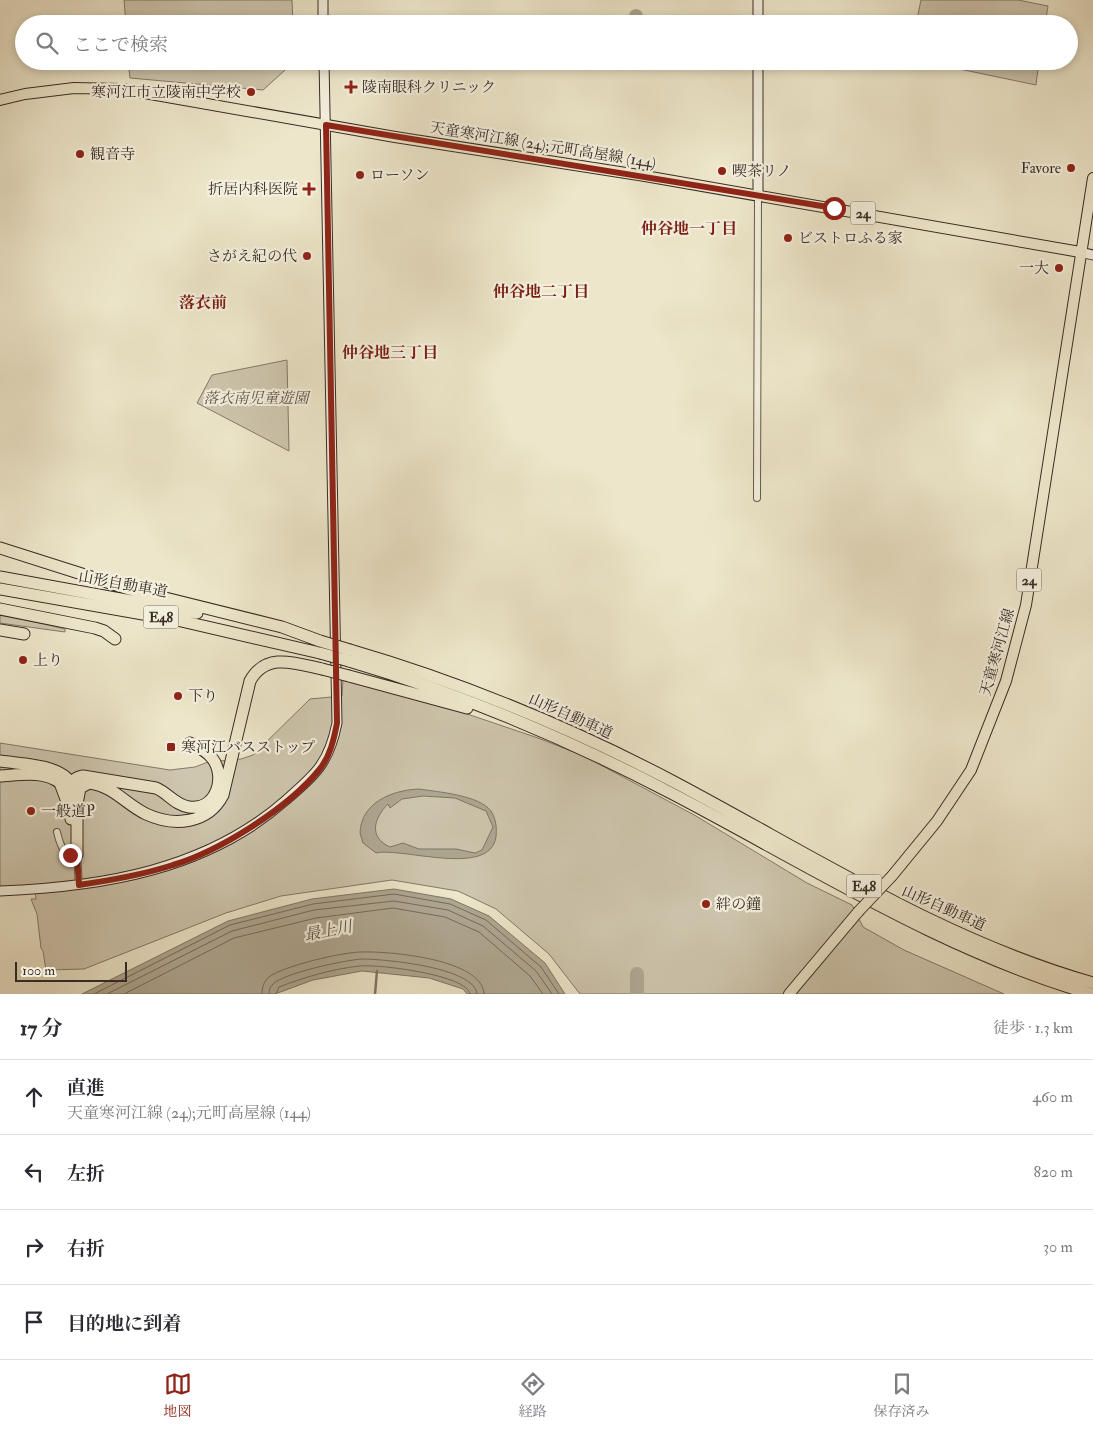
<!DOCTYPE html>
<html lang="ja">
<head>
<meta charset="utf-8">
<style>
	:root { --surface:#fff; --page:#f7f7f7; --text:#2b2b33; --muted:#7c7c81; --line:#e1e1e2; --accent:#8f2418 }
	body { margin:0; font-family:"IM FELL Double Pica","Noto Serif JP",serif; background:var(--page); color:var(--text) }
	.scale { position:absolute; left:15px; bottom:12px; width:112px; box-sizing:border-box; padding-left:5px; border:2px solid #382c25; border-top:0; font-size:14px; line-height:18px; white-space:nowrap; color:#382c25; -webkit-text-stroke:4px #f3efdd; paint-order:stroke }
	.stop { position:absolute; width:15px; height:15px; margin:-11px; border:4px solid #8f2418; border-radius:50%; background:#fff }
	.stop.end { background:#8f2418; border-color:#fff; box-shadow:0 1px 5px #0008 }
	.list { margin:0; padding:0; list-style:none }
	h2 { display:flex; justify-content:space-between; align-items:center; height:65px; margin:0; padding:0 20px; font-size:21px }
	h2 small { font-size:16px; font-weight:400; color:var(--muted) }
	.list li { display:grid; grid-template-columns:32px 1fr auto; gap:15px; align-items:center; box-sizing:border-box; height:75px; padding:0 20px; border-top:1px solid var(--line) }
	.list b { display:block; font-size:19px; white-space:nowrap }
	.list p { margin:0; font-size:16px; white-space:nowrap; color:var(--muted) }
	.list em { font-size:16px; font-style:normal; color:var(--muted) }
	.icon { flex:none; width:28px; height:28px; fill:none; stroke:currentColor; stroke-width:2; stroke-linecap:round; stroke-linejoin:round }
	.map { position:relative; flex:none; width:1093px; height:994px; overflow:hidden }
	.search { position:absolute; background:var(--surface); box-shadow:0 2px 8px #0003; left:15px; right:15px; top:15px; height:55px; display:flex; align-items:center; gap:12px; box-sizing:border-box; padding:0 18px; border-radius:28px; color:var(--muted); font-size:19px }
	.sheet { height:365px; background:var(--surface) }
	nav { display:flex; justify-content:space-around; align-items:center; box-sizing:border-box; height:70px; border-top:1px solid var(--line); background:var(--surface); font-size:14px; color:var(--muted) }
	nav a { display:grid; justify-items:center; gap:2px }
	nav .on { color:var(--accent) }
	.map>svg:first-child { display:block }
	.green { fill:#cec6ae; stroke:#83796a }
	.water { fill:#afa792; stroke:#7f7666; fill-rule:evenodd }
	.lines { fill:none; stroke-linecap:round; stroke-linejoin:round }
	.shore { stroke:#746a5c; stroke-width:1 }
	.stream { stroke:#7f7666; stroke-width:2.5 }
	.river { stroke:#afa792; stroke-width:14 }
	.street-casing { stroke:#655a4e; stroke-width:8 }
	.secondary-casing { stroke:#382c25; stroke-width:11 }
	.primary-casing { stroke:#382c25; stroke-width:12 }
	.highway-casing { stroke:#382c25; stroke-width:13 }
	.street { stroke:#f3efdd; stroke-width:6 }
	.secondary { stroke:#f3efdd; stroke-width:9 }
	.primary { stroke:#ede6ca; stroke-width:10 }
	.highway { stroke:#ede6ca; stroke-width:11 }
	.primary-bridge-casing { stroke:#382c25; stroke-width:12; stroke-linecap:butt }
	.highway-bridge-casing { stroke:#382c25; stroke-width:13; stroke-linecap:butt }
	.primary-bridge { stroke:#ede6ca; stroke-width:10 }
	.highway-bridge { stroke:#ede6ca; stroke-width:11 }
	.route { stroke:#8f2418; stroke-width:6 }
	.poi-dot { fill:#8f2418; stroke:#f3efdd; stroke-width:2 }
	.labels { text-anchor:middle; stroke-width:4.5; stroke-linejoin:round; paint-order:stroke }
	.shield { fill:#f3efdd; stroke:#70665c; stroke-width:1 }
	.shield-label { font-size:14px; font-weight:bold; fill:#382c25 }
	.poi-label { font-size:15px; fill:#382c25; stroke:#f3efdd; text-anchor:start }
	.street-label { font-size:15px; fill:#382c25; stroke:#f3efdd }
	.park-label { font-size:15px; font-style:italic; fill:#5e5247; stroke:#f3efdd }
	.neighbourhood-label { font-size:16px; font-weight:bold; fill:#7a1f14; stroke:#f3efdd }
	.water-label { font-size:16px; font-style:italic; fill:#5c5146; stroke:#f3efdd }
</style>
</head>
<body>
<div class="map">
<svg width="1093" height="994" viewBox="0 0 1093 994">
	<rect width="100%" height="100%" fill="#ede6ca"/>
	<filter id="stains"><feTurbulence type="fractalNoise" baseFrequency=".004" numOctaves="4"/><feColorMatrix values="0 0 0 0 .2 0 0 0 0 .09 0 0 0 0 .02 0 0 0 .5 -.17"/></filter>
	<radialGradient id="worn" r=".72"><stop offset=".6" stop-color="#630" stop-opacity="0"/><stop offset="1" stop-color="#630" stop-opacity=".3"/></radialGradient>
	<path class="green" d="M124,0H292L293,24H126Z
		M921,0H1018L1048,6L1045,24H916Z
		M128,61H294V62L263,90L130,78Z
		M921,61H1039L1036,85Z
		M287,360L289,451L197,403L212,375Z
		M0,614L65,629V632L0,623Z
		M343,680L423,699L538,738L584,756L696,816L807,883L852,905L863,927L904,950L1004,994H580L549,954L496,909L458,891L392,880L281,896L226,913L84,969L46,970L43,951L41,948L37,914L31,899H36L34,886L0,887V743L170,770L195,767L208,762L241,759L253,755L310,699L342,696Z"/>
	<path class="water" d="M419,789C438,792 479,795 491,811C496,819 497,828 496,837C490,878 402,847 376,853L363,843L360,833C361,802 393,790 419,789ZM423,796L455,798L486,811L493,827L482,850L475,853L456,849H419L403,843L390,847C368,837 374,818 388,804L390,808L402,799Z
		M394,889L451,899L489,916L545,963L565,994H467L463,989L429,978L362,971L313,980L275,994H82L228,921L312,899Z"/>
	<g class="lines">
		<path class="shore" d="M94,994L230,925L313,904L394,894L450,904L486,920L541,967L559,994
			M107,994L232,931L314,910L394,901L448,910L483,926L536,971L552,994
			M124,994L234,938L316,918L393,908L445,917L479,932L530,976L543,994
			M262,994C262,987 264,981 269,977C283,966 343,952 361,952C389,951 483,959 484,994
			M269,994C269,990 270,987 273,984C284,973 345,960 362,959C383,959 475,967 477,994
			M276,994L279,987C305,977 332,969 360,966C378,964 468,975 470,994"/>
		<path class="stream" d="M375,994L377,971"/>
		<path class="river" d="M636,24V16
			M637,974V994"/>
		<defs>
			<path id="street" d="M757,498L758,196
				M57,832C60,844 62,855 77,855L79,885"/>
			<path id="secondary" d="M323,0V24
				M758,24V0
				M758,61V196
				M1080,252L1093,255
				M0,891C102,887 207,870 286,800C316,774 329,763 337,723L324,61"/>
			<path id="primary" d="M0,100L25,94L74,88L122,89L395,137L645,176L1080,252
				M892,876L937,821L971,770L1006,681L1026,605L1093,178
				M789,994L858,912"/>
			<path id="highway" d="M0,548L129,589L282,627L320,641
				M0,577L197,613
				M0,589L177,620L320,653
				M0,609L95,628L104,631L115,639
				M0,630L24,634
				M350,650C463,683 572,728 676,783C812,855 944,941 1093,983
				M349,661C461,694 568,739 671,793C809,865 941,950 1091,994
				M349,676L467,708
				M0,761C23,765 65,763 74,789
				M0,776C19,775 44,770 60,783L66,799
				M77,804L80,788L89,783C114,786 125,804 146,814C174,827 208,824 223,795L250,681C266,652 295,663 322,669
				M71,819C69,803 62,780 83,776L156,788C168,793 175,805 189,807C216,811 227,777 212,758C207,751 198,747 190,743
				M77,855V809"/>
		</defs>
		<use href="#street" class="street-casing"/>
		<use href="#secondary" class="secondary-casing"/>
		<use href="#primary" class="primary-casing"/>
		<use href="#highway" class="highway-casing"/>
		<use href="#street" class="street"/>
		<use href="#secondary" class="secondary"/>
		<use href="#primary" class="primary"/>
		<use href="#highway" class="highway"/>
		<defs>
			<path id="primary-bridge" d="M858,912L892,876"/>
			<path id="highway-bridge" d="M320,641L350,650
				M320,653L349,661
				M322,669L349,676"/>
		</defs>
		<use href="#primary-bridge" class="primary-bridge-casing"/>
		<use href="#highway-bridge" class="highway-bridge-casing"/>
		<use href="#primary-bridge" class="primary-bridge"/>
		<use href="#highway-bridge" class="highway-bridge"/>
	</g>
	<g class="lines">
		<path class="route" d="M70,855H77L79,885C111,880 142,875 173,865C220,851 288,808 319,770C330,757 334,739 337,723L326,125L834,208"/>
	</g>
	<g class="poi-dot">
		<path d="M348.5 79.5h5v5h5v5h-5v5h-5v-5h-5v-5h5z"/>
		<circle cx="251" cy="92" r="5"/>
		<circle cx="80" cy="154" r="5"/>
		<circle cx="1071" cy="168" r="5"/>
		<circle cx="722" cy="171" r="5"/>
		<circle cx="360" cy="175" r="5"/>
		<path d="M306.5 181.5h5v5h5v5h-5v5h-5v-5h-5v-5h5z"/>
		<circle cx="788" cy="238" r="5"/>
		<circle cx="307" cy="256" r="5"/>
		<circle cx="1059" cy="268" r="5"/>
		<circle cx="23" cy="660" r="5"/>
		<circle cx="178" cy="696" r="5"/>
		<rect x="166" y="742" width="10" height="10" rx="2.5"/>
		<circle cx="31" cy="811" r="5"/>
		<circle cx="706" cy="904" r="5"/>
	</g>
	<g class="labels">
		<g class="shield">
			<rect x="850.5" y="201.5" width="25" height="23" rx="4"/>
			<rect x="1016.5" y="568.5" width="25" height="23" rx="4"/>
			<rect x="143.5" y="605.5" width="35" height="23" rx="4"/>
			<rect x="846.5" y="874.5" width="35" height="23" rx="4"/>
		</g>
		<g class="shield-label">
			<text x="863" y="218">24</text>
			<text x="1029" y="585">24</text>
			<text x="161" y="622">E48</text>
			<text x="864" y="891">E48</text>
		</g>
		<g class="poi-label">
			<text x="362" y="92">陵南眼科クリニック</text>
			<text x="241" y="97" text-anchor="end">寒河江市立陵南中学校</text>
			<text x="90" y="159">観音寺</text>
			<text x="1061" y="173" text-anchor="end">Favore</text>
			<text x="732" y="176">喫茶リノ</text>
			<text x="370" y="180">ローソン</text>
			<text x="298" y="194" text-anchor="end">折居内科医院</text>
			<text x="798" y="243">ビストロふる家</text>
			<text x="297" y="261" text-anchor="end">さがえ紀の代</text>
			<text x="1049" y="273" text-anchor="end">一大</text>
			<text x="33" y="665">上り</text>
			<text x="188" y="701">下り</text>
			<text x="181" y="752">寒河江バスストップ</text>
			<text x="41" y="816">一般道P</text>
			<text x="716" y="909">絆の鐘</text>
		</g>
		<g class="street-label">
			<text transform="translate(543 145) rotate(9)" y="5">天童寒河江線 (24);元町高屋線 (144)</text>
			<text transform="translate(123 584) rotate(10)" y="5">山形自動車道</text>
			<text transform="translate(997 652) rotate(-74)" y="5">天童寒河江線</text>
			<text transform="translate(571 716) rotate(24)" y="5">山形自動車道</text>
			<text transform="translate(944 908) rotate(24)" y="5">山形自動車道</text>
		</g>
		<g class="park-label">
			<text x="256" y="403">落衣南児童遊園</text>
		</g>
		<g class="neighbourhood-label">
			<text x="689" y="234">仲谷地一丁目</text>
			<text x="541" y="297">仲谷地二丁目</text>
			<text x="203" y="308">落衣前</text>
			<text x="390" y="358">仲谷地三丁目</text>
		</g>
		<g class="water-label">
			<text transform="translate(328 930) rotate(-11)" y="6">最上川</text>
		</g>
	</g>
	<rect width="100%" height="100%" filter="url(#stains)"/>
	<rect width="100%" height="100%" fill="url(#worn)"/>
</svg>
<div class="scale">100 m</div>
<div class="stop" style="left:834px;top:208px"></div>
<div class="stop end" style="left:70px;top:855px"></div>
<div class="search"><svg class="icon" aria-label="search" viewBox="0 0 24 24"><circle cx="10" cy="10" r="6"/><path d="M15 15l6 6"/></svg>ここで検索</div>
</div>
<section class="sheet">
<h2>17 分<small>徒歩 · 1.3 km</small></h2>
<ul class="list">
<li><svg class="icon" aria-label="ahead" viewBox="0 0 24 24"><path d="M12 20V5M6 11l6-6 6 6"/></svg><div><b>直進</b><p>天童寒河江線 (24);元町高屋線 (144)</p></div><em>460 m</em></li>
<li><svg class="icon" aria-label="left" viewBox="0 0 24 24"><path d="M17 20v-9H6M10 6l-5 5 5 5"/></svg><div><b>左折</b></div><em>820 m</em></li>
<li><svg class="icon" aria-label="right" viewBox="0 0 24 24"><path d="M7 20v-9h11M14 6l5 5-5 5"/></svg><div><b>右折</b></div><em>30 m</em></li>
<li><svg class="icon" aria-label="arrive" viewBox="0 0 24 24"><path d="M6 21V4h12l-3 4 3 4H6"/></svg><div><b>目的地に到着</b></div></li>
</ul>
</section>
<nav>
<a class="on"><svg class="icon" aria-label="map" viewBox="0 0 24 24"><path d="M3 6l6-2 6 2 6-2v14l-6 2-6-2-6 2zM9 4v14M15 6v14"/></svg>地図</a>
<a><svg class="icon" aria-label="directions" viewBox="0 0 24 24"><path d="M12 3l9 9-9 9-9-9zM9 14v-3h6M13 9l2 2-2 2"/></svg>経路</a>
<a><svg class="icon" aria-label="saved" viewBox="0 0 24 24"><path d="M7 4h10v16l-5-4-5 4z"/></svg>保存済み</a>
</nav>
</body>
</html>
